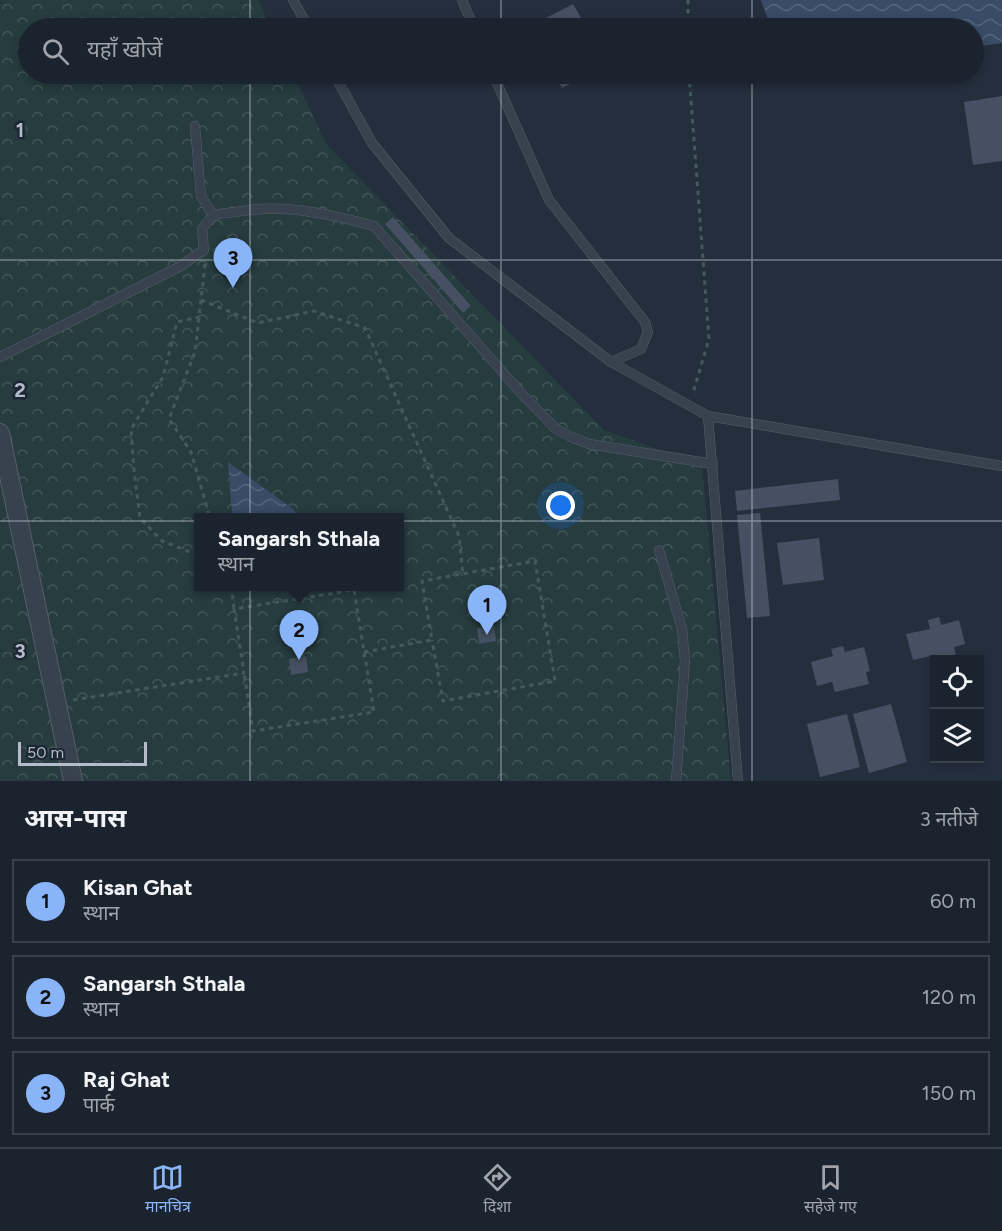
<!DOCTYPE html>
<html lang="hi">
<head>
<meta charset="utf-8">
<style>
	:root { --surface:#1b232e; --page:#282f3a; --text:#f1f3f6; --muted:#a0a4aa; --line:#39404a; --accent:#8ab4f8 }
	body { margin:0; font-family:Figtree,"Noto Sans Devanagari",sans-serif; background:var(--page); color:var(--text) }
	.controls { position:absolute; right:18px; bottom:18px; display:grid; overflow:hidden; border-radius:0px; box-shadow:0 3px 9px #0003 }
	.controls button { width:54px; height:54px; display:grid; place-items:center; padding:0; border:0; border-bottom:2px solid var(--line); background:var(--surface); color:var(--text); font:30px sans-serif }
	.scale { position:absolute; left:18px; bottom:15px; width:129px; box-sizing:border-box; padding-left:6px; border:3px solid #b4bcc9; border-top:0; font-size:16px; line-height:21px; white-space:nowrap; color:#b4bcc9; -webkit-text-stroke:4px #1d2633; paint-order:stroke }
	.you { position:absolute; left:561px; top:506px; width:21px; height:21px; margin:-15px; border:4px solid #fff; border-radius:50%; background:#1a73e8; box-shadow:0 0 0 9px #1a73e833 }
	.badge { display:grid; place-items:center; width:39px; height:39px; border-radius:50%; background:var(--accent); color:#111; font-size:20px; font-weight:700 }
	.pin { position:absolute; translate:-50% -50px; filter:drop-shadow(0 2px 3px #0008) }
	.pin::after { content:''; position:absolute; top:32px; width:21px; height:18px; background:inherit; clip-path:polygon(0 0,100% 0,50% 100%) }
	.popup { position:absolute; left:194px; top:513px; width:210px; height:78px; box-sizing:border-box; display:grid; place-content:center; border-radius:0px; background:var(--surface); filter:drop-shadow(0 2px 4px #0005); font-size:20px; white-space:nowrap; color:var(--muted) }
	.popup b { font-size:22px; color:var(--text) }
	.popup::after { content:''; position:absolute; left:50%; top:100%; margin-left:-12px; border:12px solid transparent; border-top-color:var(--surface) }
	.list { margin:0; padding:0; list-style:none }
	h2 { display:flex; justify-content:space-between; align-items:center; height:78px; margin:0; padding:0 24px; font-size:26px }
	h2 small { font-size:20px; font-weight:400; color:var(--muted) }
	.list li { display:grid; grid-template-columns:39px 1fr auto; gap:18px; align-items:center; box-sizing:border-box; height:84px; margin:0 12px 12px; padding:0 12px; border:2px solid var(--line); border-radius:0px }
	.list b { display:block; font-size:22px; white-space:nowrap }
	.list p { margin:0; font-size:20px; white-space:nowrap; color:var(--muted) }
	.list em { font-size:20px; font-style:normal; color:var(--muted) }
	.icon { flex:none; width:33px; height:33px; fill:none; stroke:currentColor; stroke-width:2; stroke-linecap:round; stroke-linejoin:round }
	.map { position:relative; flex:none; width:1002px; height:781px; overflow:hidden }
	.search { position:absolute; background:var(--surface); box-shadow:0 3px 9px #0003; left:18px; right:18px; top:18px; height:66px; display:flex; align-items:center; gap:15px; box-sizing:border-box; padding:0 21px; border-radius:33px; color:var(--muted); font-size:22px }
	.sheet { height:366px; background:var(--surface) }
	nav { display:flex; justify-content:space-around; align-items:center; box-sizing:border-box; height:84px; border-top:2px solid var(--line); background:var(--surface); font-size:16px; color:var(--muted) }
	nav a { display:grid; justify-items:center; gap:3px }
	nav .on { color:var(--accent) }
	.map>svg:first-child { display:block }
	.park { fill:url(#park-crowns); fill-rule:evenodd }
	.water { fill:url(#water-waves) }
	.building { fill:#455162 }
	.lines { fill:none; stroke-linecap:round; stroke-linejoin:round }
	.lane-casing { stroke:#565f6c; stroke-width:10 }
	.street-casing { stroke:#565f6c; stroke-width:20 }
	.path { stroke:#44595c; stroke-width:3; stroke-dasharray:4.5 4.5; stroke-linecap:butt }
	.lane { stroke:#38414e; stroke-width:9 }
	.street { stroke:#38414e; stroke-width:18 }
	.grid { fill:none; stroke:#b4bcc9; stroke-width:1.5; stroke-opacity:0.55 }
	.grid-label { font-size:20px; text-anchor:middle; font-weight:bold; fill:#b4bcc9; stroke:#1d2633; stroke-width:5; stroke-linejoin:round; paint-order:stroke }
</style>
</head>
<body>
<div class="map">
<svg width="1002" height="781" viewBox="0 0 1002 781">
	<defs>
		<pattern id="park-crowns" width="20" height="18" patternUnits="userSpaceOnUse" patternTransform="scale(1.5)"><rect width="20" height="18" fill="#263c3f"/><path d="M2 6a3 3 0 1 1 6 0M12 15a3 3 0 1 1 6 0" fill="none" stroke="#435659"/></pattern>
		<pattern id="water-waves" width="16" height="10" patternUnits="userSpaceOnUse" patternTransform="scale(1.5)"><rect width="16" height="10" fill="#394c67"/><path d="M0 5q4-4 8 0t8 0" fill="none" stroke="#53647b"/></pattern>
	</defs>
	<rect width="100%" height="100%" fill="#242f3e"/>
	<path class="park" d="M0,0H258L271,28H28V74H293L327,145L604,430L702,465L731,781H0ZM198,518H400V586H198Z"/>
	<path class="water" d="M761,0H1002V43L974,47V28H771Z
		M228,462L293,509L299,517H235L232,513Z"/>
	<path class="building" d="M573,4L587,28H527Z
		M554,74H590L562,88Z
		M1002,96V161L973,165L964,102Z
		M393,217L471,306L463,313L385,224Z
		M838,479L840,500L737,511L735,491Z
		M760,513L770,616L747,618L737,515Z
		M819,538L824,580L783,585L777,543Z
		M939,617L941,625L959,620L965,644L954,647L957,660H936L935,655L913,660L906,634L930,629L928,620Z
		M494,626L496,641L479,644L477,628Z
		M843,646L845,652L864,647L870,671L866,672L869,684L835,692L832,682L817,686L811,662L833,656L831,649Z
		M306,656L308,672L291,675L289,659Z
		M891,704L907,762L869,773L853,714Z
		M847,714L860,767L820,777L807,724Z"/>
	<g class="lines">
		<defs>
			<path id="lane" d="M293,0L309,28
				M462,0L474,28
				M334,74L372,143L449,238L611,362L708,416L1002,466
				M493,74L549,200L645,322L648,332L641,349L611,362
				M195,126L201,196L213,215
				M0,357L179,267L204,250L202,229L213,215C235,212 260,207 283,209C313,210 345,218 374,226L521,393L555,428L571,437L589,444L713,464
				M708,416L738,781
				M659,550L682,629L685,661L676,781"/>
			<path id="street" d="M0,433L73,781"/>
		</defs>
		<use href="#lane" class="lane-casing"/>
		<use href="#street" class="street-casing"/>
		<path class="path" d="M688,0V28
			M689,74L709,339L693,393
			M205,264L201,300L258,323L314,311L365,328L459,536L463,574
			M201,300L195,352L169,419L191,452L210,518
			M198,555L162,541L140,518L134,470L131,429L163,377L177,322L199,317
			M231,586L234,608
			M364,652L432,640L422,581L535,561L555,681L443,701L432,640
			M73,700L244,673L234,609L354,590L374,712L253,731L244,673"/>
		<use href="#lane" class="lane"/>
		<use href="#street" class="street"/>
	</g>
	<path class="grid" d="M250,0V28M501,0V28M752,0V28M250,74V781M501,74V781M752,74V781M0,260H1002M0,521H1002"/>
	<g class="grid-label">
		<text x="20" y="137">1</text>
		<text x="20" y="397">2</text>
		<text x="20" y="658">3</text>
	</g>
</svg>
<div class="controls">
<button><svg class="icon" aria-label="locate" viewBox="0 0 24 24"><circle cx="12" cy="12" r="6"/><path d="M12 2v4M12 18v4M2 12h4M18 12h4"/></svg></button>
<button><svg class="icon" aria-label="layers" viewBox="0 0 24 24"><path d="M12 4l9 5-9 5-9-5zM3 14l9 5 9-5"/></svg></button>
</div>
<div class="scale">50 m</div>
<div class="you"></div>
<div class="pin badge" style="left:487px;top:635px">1</div>
<div class="pin badge" style="left:299px;top:660px">2</div>
<div class="popup"><b>Sangarsh Sthala</b>स्थान</div>
<div class="pin badge" style="left:233px;top:288px">3</div>
<div class="search"><svg class="icon" aria-label="search" viewBox="0 0 24 24"><circle cx="10" cy="10" r="6"/><path d="M15 15l6 6"/></svg>यहाँ खोजें</div>
</div>
<section class="sheet">
<h2>आस-पास<small>3 नतीजे</small></h2>
<ul class="list">
<li><span class="badge">1</span><div><b>Kisan Ghat</b><p>स्थान</p></div><em>60 m</em></li>
<li><span class="badge">2</span><div><b>Sangarsh Sthala</b><p>स्थान</p></div><em>120 m</em></li>
<li><span class="badge">3</span><div><b>Raj Ghat</b><p>पार्क</p></div><em>150 m</em></li>
</ul>
</section>
<nav>
<a class="on"><svg class="icon" aria-label="map" viewBox="0 0 24 24"><path d="M3 6l6-2 6 2 6-2v14l-6 2-6-2-6 2zM9 4v14M15 6v14"/></svg>मानचित्र</a>
<a><svg class="icon" aria-label="directions" viewBox="0 0 24 24"><path d="M12 3l9 9-9 9-9-9zM9 14v-3h6M13 9l2 2-2 2"/></svg>दिशा</a>
<a><svg class="icon" aria-label="saved" viewBox="0 0 24 24"><path d="M7 4h10v16l-5-4-5 4z"/></svg>सहेजे गए</a>
</nav>
</body>
</html>
